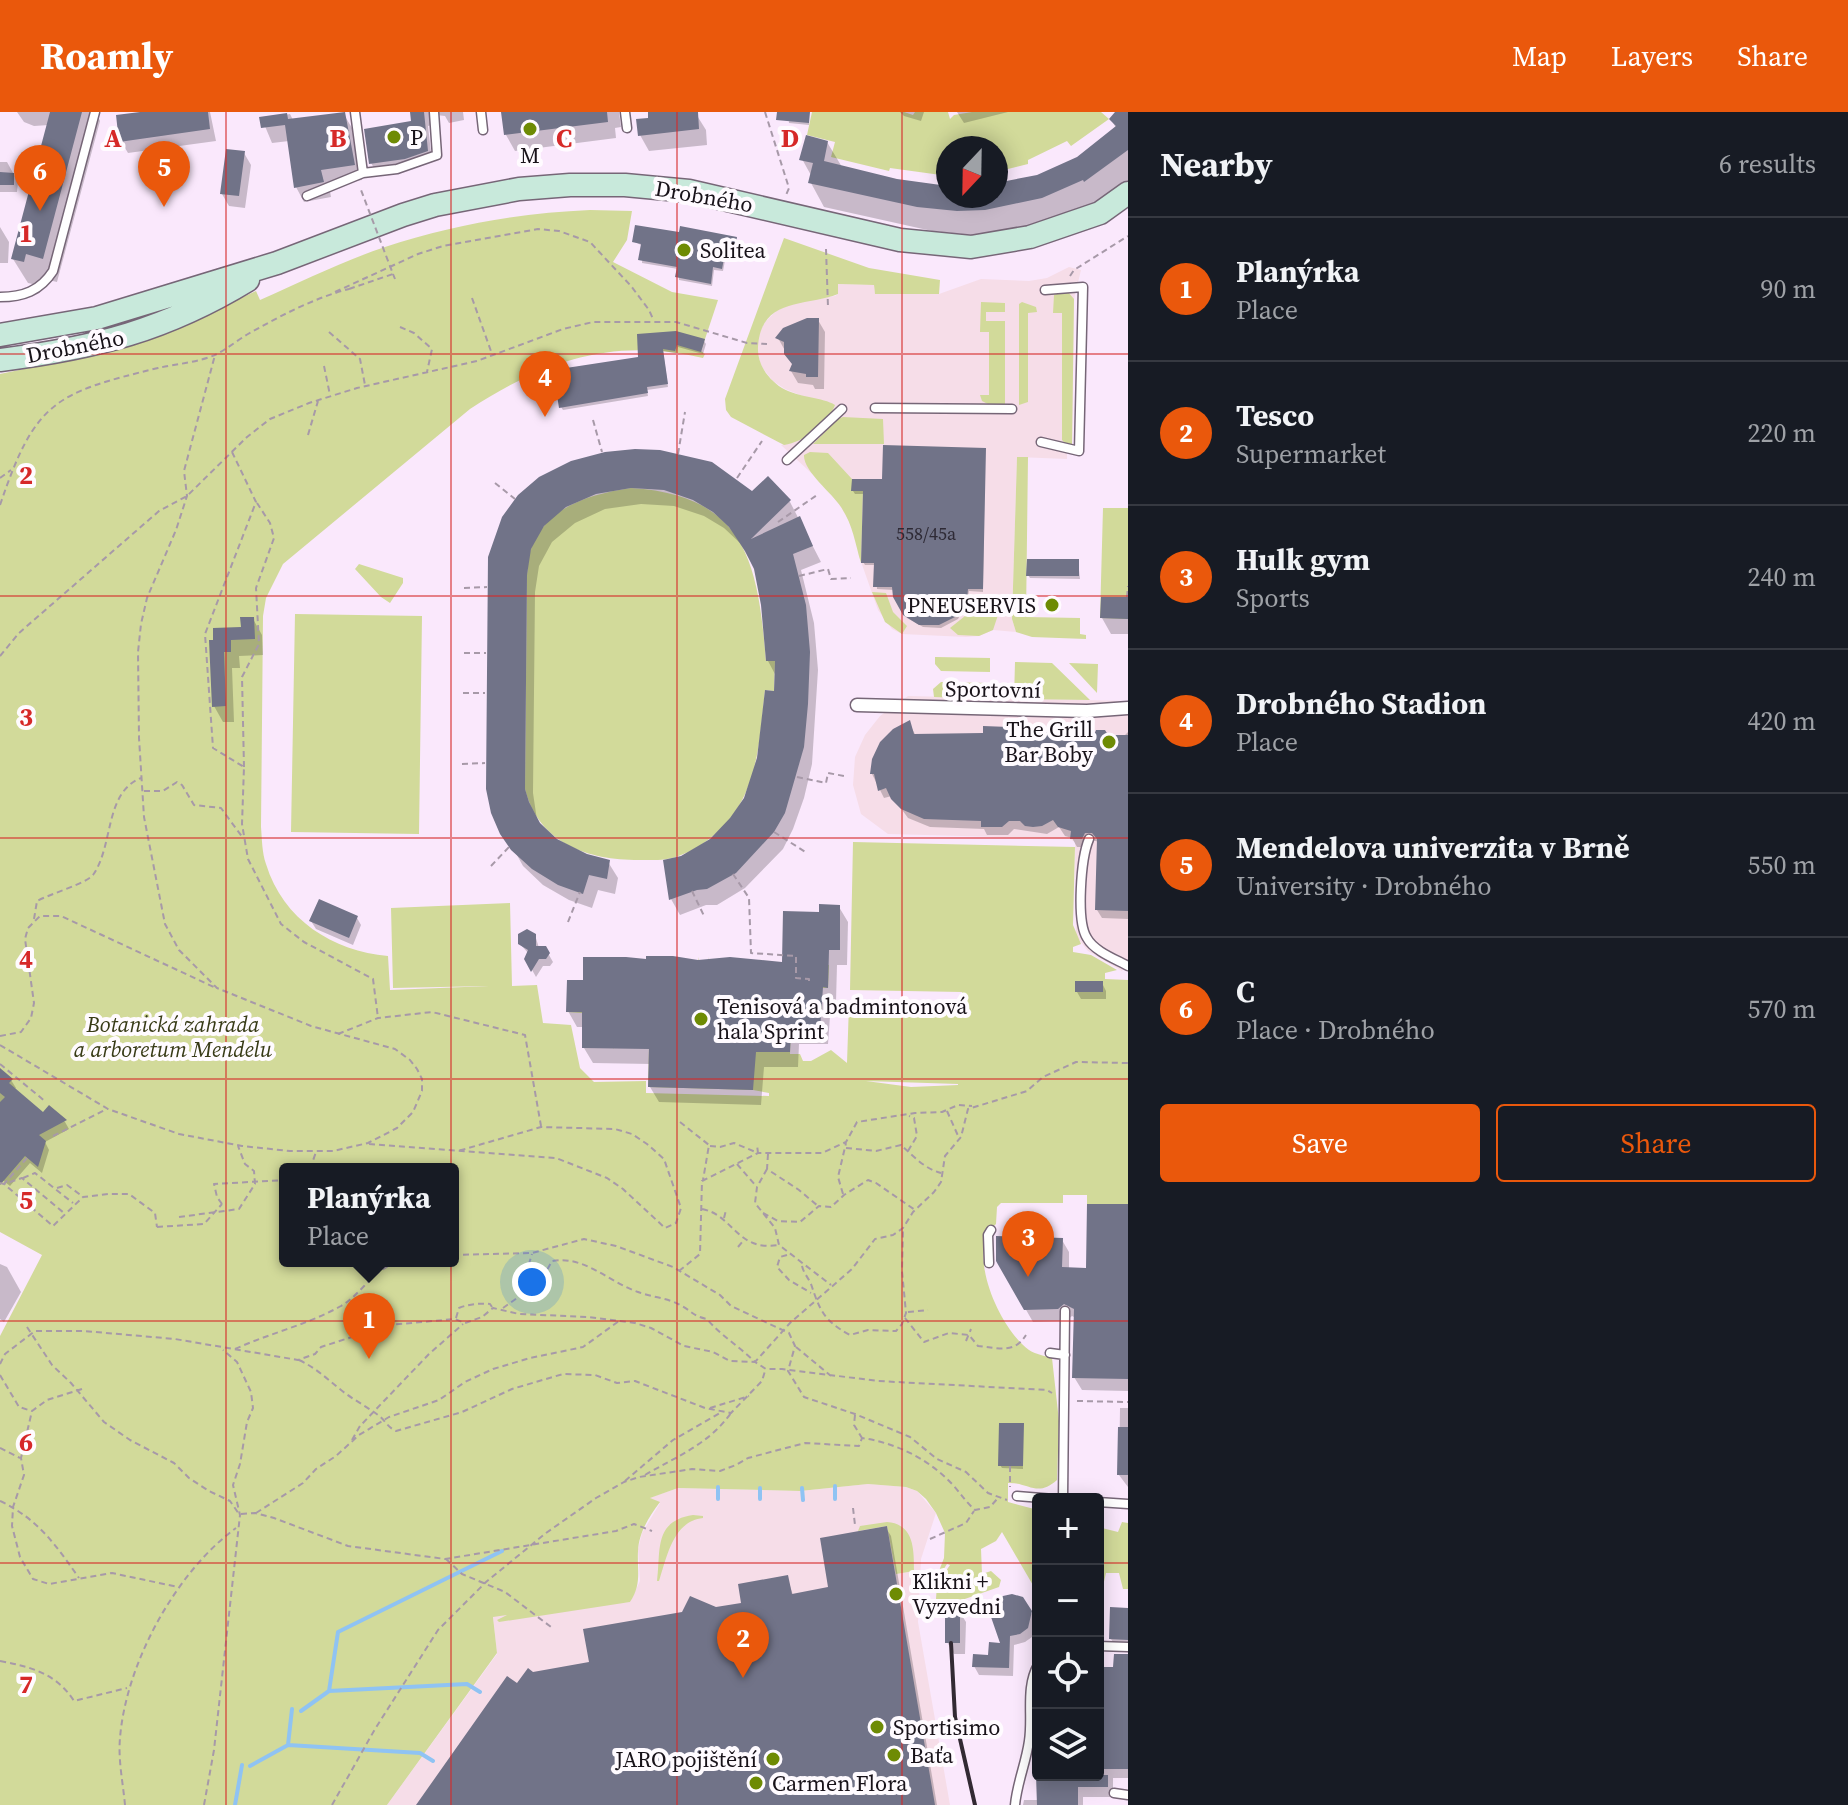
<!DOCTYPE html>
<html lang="en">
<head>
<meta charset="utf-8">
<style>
	:root { --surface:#171b24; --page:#20242c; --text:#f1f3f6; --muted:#9ea1a6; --line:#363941; --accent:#ea580c }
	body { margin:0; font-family:"Source Serif 4",serif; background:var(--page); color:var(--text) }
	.controls { position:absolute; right:24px; bottom:24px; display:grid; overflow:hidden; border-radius:8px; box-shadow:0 4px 20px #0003 }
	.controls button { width:72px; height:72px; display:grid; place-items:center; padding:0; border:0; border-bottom:2px solid var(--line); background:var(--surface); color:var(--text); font:40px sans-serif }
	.compass { position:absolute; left:936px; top:24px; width:72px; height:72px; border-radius:50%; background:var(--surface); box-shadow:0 4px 20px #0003; rotate:202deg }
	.you { position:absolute; left:532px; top:1170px; width:28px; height:28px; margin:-20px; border:6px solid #fff; border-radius:50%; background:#1a73e8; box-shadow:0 0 0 12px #1a73e833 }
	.badge { display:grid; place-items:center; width:52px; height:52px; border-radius:50%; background:var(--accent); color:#fff; font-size:26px; font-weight:700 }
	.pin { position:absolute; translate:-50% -66px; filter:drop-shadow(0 2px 4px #0008) }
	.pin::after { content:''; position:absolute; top:42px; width:28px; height:24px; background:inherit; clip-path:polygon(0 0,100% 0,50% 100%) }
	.popup { position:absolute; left:279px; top:1051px; width:180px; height:104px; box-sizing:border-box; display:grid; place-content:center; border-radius:8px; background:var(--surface); filter:drop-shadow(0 2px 6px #0005); font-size:26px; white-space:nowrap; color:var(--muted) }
	.popup b { font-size:30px; color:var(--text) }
	.popup::after { content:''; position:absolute; left:50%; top:100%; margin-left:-16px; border:16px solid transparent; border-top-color:var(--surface) }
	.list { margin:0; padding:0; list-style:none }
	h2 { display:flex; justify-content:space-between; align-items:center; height:104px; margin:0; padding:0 32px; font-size:34px }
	h2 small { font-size:26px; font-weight:400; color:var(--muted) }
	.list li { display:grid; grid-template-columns:52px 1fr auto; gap:24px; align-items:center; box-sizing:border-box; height:144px; padding:0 32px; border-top:2px solid var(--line) }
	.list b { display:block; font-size:30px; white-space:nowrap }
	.list p { margin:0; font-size:26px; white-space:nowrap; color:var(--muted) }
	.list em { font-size:26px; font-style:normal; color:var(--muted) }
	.actions { display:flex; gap:16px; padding:24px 32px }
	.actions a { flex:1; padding:18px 0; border:2px solid var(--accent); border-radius:8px; text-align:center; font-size:28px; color:var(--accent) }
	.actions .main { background:var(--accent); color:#fff }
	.icon { flex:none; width:44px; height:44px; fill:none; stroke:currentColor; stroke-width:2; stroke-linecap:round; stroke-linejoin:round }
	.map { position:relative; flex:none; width:1128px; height:1693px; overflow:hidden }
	header { display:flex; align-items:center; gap:48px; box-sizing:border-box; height:112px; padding:0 40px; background:var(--accent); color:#fff }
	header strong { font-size:38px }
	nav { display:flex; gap:44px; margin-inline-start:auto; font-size:28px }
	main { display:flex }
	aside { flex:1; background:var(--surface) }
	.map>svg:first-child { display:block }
	.commercial { fill:#f6dde8 }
	.green { fill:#d2da9a; fill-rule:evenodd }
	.shadow { fill:#0003 }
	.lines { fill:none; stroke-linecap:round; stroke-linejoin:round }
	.stream { stroke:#8fc3f3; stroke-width:4 }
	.building { fill:#717388 }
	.service-casing { stroke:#766677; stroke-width:11 }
	.pedestrian-casing { stroke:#766677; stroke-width:15 }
	.secondary-casing { stroke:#766677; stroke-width:25 }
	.path { stroke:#a799a8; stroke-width:2; stroke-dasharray:6 4; stroke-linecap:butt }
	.service { stroke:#fff; stroke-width:8 }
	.pedestrian { stroke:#fff; stroke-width:12 }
	.secondary { stroke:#c8e9db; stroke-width:22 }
	.rail { stroke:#322a33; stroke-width:4 }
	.path-bridge { stroke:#a799a8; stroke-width:2; stroke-dasharray:6 4; stroke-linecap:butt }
	.grid { fill:none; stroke:#d62828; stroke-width:2; stroke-opacity:0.55 }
	.poi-dot { fill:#6e8b04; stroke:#fffbff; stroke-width:3 }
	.labels { text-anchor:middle; stroke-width:8; stroke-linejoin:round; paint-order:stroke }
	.number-label { font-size:18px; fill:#2e2a35 }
	.poi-label { font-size:22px; fill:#181219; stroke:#fffbff; text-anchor:start }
	.street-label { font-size:22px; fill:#181219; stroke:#fffbff }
	.park-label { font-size:22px; font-style:italic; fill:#383b17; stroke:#fffbff }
	.grid-label { font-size:26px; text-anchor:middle; font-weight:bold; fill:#d62828; stroke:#fffbff; stroke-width:8; stroke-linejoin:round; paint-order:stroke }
</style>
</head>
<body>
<header>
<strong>Roamly</strong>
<nav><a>Map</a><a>Layers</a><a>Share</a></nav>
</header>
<main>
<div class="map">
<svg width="1128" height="1693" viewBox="0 0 1128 1693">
	<rect width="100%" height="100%" fill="#fae8fc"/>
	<path class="commercial" d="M1069,155L1081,158L1074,187L1072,334H1067V347L1017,345L1012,507L1016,520L993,518L979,524L966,525L902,522L892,517L878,498L859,444L855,420L841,395L822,371L781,333H784L810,287L785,277L773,269L761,254L757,239L759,221L765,210L776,199L793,191L835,184L838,182V172L874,173L875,182H939L981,167L1029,169L1047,166Z
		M908,584L1128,589V848L1122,859L1088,839L1076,824L1075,730L1070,727L888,722L861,702L853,673L855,645L865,623L880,604Z
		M868,1372L906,1375L917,1379L936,1401L921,1447L918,1510L950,1693H387L497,1542L493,1504L630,1490L640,1469L638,1437L642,1421L660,1391L649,1386L678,1376L800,1379Z"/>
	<path class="green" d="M812,0H904L913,3L915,0H948L950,7L954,3L972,0H1101L1109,7L1071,34L1067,29L1028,48V52L996,60V36H948V64L890,56L889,59L831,45L835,30L807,23Z
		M590,98L632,99L627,128L613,150L672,180L718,188L701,239L705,242L703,246C614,225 545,248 470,297L283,452L266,486L263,504L261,715C262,727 262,741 266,752C283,808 333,839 388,844L390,878L489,874L393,876L391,796L510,791L512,874L537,873L543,911L571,913L580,956L594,970L646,969V981L769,984V981L753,978L648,975L649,934L644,937V934H635L634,937V934L614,933V937L612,933H603V936L593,933V936L592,933L582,936V901L566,900L583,868V845L585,848L646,849V844L656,849V844L677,850V845L678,850H698L699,845V851H708L709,845V851H718L719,846V851L759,852L760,847L761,852L780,853L781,850L782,852L829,853L828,876H821L818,893H822V899H818L820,918L795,917V912H791L790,942H800L803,949H811L831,938L847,951L849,892L963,896L962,880L850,878L853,730L1075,735L1073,813L1081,832L1073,835V840L1091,843L1117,858L1105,861V867L1128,868V1092H1087V1083H1063V1091H1001L997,1095L996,1112C964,1139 1000,1217 1029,1238C1035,1242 1045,1244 1052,1246L1059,1309L1057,1368C1037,1386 1029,1370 1008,1371V1390L1038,1398V1475H1034L1002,1420L996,1429L981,1437L982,1462L991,1459L1001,1468L999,1475L962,1488L936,1487L937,1472L950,1453L947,1452L934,1472L944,1446L945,1421L936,1401L926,1387L917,1379L906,1375L868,1372L800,1379L678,1376L650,1386L660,1390C649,1405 639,1420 638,1439C637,1459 642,1472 630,1490L499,1510L497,1508L507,1503L493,1505L497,1541L387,1693H0V1224L42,1143L0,1120V262L120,237L160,223L256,179L260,188C301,170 343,149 385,135C453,113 520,101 590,98ZM866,969L958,972V973L911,975ZM285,1057H453V1149H285Z
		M784,126L869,156L940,168L939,182H875L874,173L838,172V182C805,195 761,185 758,235C757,252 768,267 782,276C799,286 823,285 835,293C828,312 804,330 784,333L731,305L726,298L725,287Z
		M1063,179L1068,180L1074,187L1072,334L1067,333L1062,328V201H1053L1054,183Z
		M981,190L1005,191V200H986V209H1005V293L988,292L982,289L980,283H989V220H980Z
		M1022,190L1036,195L1037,200L1028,201V290L1019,293V192Z
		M843,305L883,307L884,332H813L838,307Z
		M810,340L828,341L852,367V379H863L861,451C855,431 853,413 841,395C832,381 803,359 804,343Z
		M1017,345H1028L1026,505L1080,506V522L1086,523V527L1032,525L1016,520L1012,507Z
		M631,376C746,383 758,451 766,549H775L774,579L765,578C760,623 759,670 730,707C718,721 699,737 681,743C667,749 654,748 639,748C588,748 539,732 525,677L527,463C528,454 528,445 531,437C546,394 591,382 631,376Z
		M1103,396H1128V507L1100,506Z
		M359,452L403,466V471L390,491L381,485L355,457Z
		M872,480L886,481L893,500L907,514L902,522L885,510Z
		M974,484H999L998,503L993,518L979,524L958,523L950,516L965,504Z
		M295,502L422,504L419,722L291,720Z
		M935,545L990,546V560L941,559L935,552Z
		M1015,550L1052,551L1090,588L1014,587Z
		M1069,551L1098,552L1097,581Z
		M941,570L989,571L988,587L934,585L933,577Z
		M693,1403L703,1404V1406C673,1409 667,1445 659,1469H657C661,1439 653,1409 693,1403Z
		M887,1410C914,1412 914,1437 914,1459L896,1462L887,1414L858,1419L860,1414Z
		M1122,1410L1128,1411V1477H1123L1119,1461H1106L1103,1474H1098V1415L1118,1420Z"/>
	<path class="shadow" d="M17,0H96L100,9L57,170L40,166L37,173L28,171L13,147L49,13L34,14L24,10Z
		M154,0H210L216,29L128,41L121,29Z
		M412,0H463L464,8L449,11L445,4L436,3L432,13L428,14L432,49L411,56L377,61L371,51L414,10Z
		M503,0H619L621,15L615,16L616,26L515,39L506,23Z
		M650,0L696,2L706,18L707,33L649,39L640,23L650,7Z
		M788,0L809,1V13L789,11Z
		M900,0H924L921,9L904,4Z
		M957,0H1008L964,11Z
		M1118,0H1128V72L1100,92L1057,110L1000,122L972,123L932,119L824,95L811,71L812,65L802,47L827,30L842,55L920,73L948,76V84H996V73L1038,65L1078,47L1116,16L1111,7Z
		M343,1L352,16L362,68L329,73L331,85L304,90L296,75L289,29L272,31L262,7L290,2L293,8Z
		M244,41L251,53L245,96L229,94L222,82Z
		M0,50H7L18,70L17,80H0Z
		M0,115L9,130L8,151H0Z
		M680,123L736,126L735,144L726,143L723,159L714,158L712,174L679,168L678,157L642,151L643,134L635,130Z
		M818,208L825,220L824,277H815L813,273L798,271L791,259L793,253L778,226Z
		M639,223L704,229L706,232L703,242L678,235L676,241L663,239L668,275L647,278L648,284L563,298L561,295L640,246Z
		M985,338L983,480L969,479L967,491L958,507L941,516L923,515L907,506L895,485L894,478L877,477L876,453H865L863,450L865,382H855L853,379Z
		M540,367L753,381L768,367L790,390L821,450L801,458L814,511L818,558L812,652L804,686L793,717L783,737L745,776L717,793H706L680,803L671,787L682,745L711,729L732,707L745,687L776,581V564L768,549L763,493L755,457L740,431L724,416L704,404L674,394L641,392L605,397L575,411L552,430L539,454L535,480L533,681L537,708L556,729L573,738L608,750L618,766L615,782L598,778L592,796L569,788L543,773L523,754L493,700Z
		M1078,449L1080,467L1030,466L1028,463Z
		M1128,487V522H1111L1102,506Z
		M253,507L262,523L263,543L239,544L240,556H232L234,610H223L214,594L211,530L243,517Z
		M909,611L916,624L1011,623L1055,630L1068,625H1123L1128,620V807L1102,806L1097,798L1099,730L1092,728L1086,735H1077L1072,726L1065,724L1059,715L1047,722L1014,717L1008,723H987L984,717L930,715L908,706L892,684L884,686L872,662Z
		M839,795L848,810L847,853H837L836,890H831L828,932H799L798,955H764L761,993L659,990L650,975L651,952L593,951L584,936V915H577L568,899L585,870L698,850L784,852L821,802Z
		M357,806L361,813L353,833L316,817L311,809Z
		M535,823L539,836H545L553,850L550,854H543L536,865L526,847L529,842L520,832Z
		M1102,871L1106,879V887H1081L1077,880Z
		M0,958L11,968L16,976L14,978L43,1003L49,996L65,1010L69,1017L45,1030L49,1038L42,1061L30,1051L10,1074L0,1066Z
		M1128,1094V1279L1082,1278L1074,1265L1076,1206L1072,1204L1066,1209L1033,1210L998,1149L1062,1128L1069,1140V1157L1088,1158Z
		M0,1152L7,1155L21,1180L4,1210L0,1207Z
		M1120,1296H1128V1375L1119,1363Z
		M1022,1313L1023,1357L1002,1356L1000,1353Z
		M886,1416L891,1424L937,1693H419L518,1574L533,1562L591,1552L716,1497L744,1492L787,1465L793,1483L830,1477Z
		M1027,1493L1038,1514L1032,1525L1025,1530L1014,1533L1013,1564L979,1563L974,1554L1003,1533Z
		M1128,1498V1537H1117L1111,1527Z
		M959,1499L966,1510L965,1542H954L947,1530Z
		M1128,1543V1666H1113V1685H1083V1693H1023L1024,1688H1039L1037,1636L1038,1633V1663H1098V1557H1115Z"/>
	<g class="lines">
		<path class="stream" d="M835,1374V1387
			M718,1375V1387
			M760,1376V1387
			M802,1376L803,1388
			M329,1579L338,1520L502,1439
			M301,1599L329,1579L467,1572L480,1580
			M288,1633L292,1597
			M250,1654L288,1633L420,1641L433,1649
			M235,1693L242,1653"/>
	</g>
	<path class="building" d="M50,0H82L43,147L26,142L24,150L11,147Z
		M140,0H208L210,17L119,30L116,3Z
		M345,0L355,53L321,58L324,70L294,76L285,13L261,16L259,5L287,1L288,7Z
		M410,0H424L428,39L405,47L369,52L364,17L411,9Z
		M501,0H607L608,10L504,23Z
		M648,0H698L699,17L638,24L636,7L648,6Z
		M777,0H810L809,11L776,8Z
		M1115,0H1128V38L1084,70L1083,68L1042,86L985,98L957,99L917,95L808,71L813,51L799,48L806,23L828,29L824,49L897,67L948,74V84H996V71L1037,63L1077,45L1116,14L1109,7Z
		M226,37L245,39L239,84L220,82Z
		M0,60L14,61V73H0Z
		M635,113L679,120L680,114L737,125L734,142L725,141L722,157L713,155L711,172L675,165L677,155L638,148L641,132L632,130Z
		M807,206H819L818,265H806V262L789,259L792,252L784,242V230L775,226L783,216Z
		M676,219L705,227L701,240L677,233L675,239L663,237L668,272L647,275L648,281L559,296L553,258L638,245L637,222Z
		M883,333L986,336L983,477H968L967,487L957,504L939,513H919L903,503L893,485L892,475H873L874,451H861L863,379H851L852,367H882Z
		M635,337L660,338L712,350L752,379L768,364L791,388L751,427L800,404L813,434L793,442L806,493L810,540L808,592L804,635L785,701L774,720L736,761L707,777L697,778L669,788L663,748L681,744L710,727L730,706L744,686L757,646L765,578L774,579L775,549H766L761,493L754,457L745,439L729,415L713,400L693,388L664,378L631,376L596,382L566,395L544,414L531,437L527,463L525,677L529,690L540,711L557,727L587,742L610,748L607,767L589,763L583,782L558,773L532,757L511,738L500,722L491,701L486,677L488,445L502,405L518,383L539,365L571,349L605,340Z
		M1027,447H1079V464H1026Z
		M1101,485H1128V507L1100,506Z
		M240,505H254L255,527L231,528V540H224L226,594L212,595L209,528H213V516L241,515Z
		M910,608L914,622L983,621V614L1009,615L1010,621L1022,622L1028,617L1037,616L1044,618L1055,627L1064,612L1069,623H1094L1096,618H1105L1108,623H1128V799L1095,798L1097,727L1092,721H1085L1082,727H1070L1071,719L1058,715L1053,708L1042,714L1033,715L1025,714L1020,709H1009L1002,715H981V709L924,707L901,697L891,687L886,676L878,679L874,662H870L872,647L880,630L893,617Z
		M319,787L358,804L349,826L309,809Z
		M819,792L840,793V838H829L828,876L823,875L820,918L791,917L790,940H756L753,978L648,975L649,937L582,936V900H566L567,868H583V845H626L646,847V844H673L698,848L730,845L782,850L783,799L819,800Z
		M527,817L536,822V834H546L550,841L546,847H539L531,860L524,847L528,838L518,832V822Z
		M1075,869H1103V880H1075Z
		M0,956L13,967L9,971L43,1000L49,993L67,1008L39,1023L46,1029L38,1055L25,1044L0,1073V990L5,985L0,981Z
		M1087,1092H1128V1267L1072,1266L1074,1197L1064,1192L1058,1197L1024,1198L996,1149V1124L1063,1126L1062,1155L1086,1156Z
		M999,1311H1024L1023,1354H998Z
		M1118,1315H1128V1363H1117Z
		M887,1414L935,1693H416L507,1564L517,1571L528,1556L533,1560L589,1550L583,1517L682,1500L690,1484L716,1495L741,1491L738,1472L788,1463L792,1482L828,1475L820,1426Z
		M1012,1482L1023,1485L1032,1499L1028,1516L1020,1522L1010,1524L1009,1556L972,1555L973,1542L988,1543L989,1530L1000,1531L991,1505V1498L1003,1484Z
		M1110,1495L1128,1496V1528L1109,1527Z
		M945,1496L960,1497V1531H945Z
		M1114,1542H1128V1657H1098V1555H1113Z
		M1036,1663H1108V1675H1078V1693H1037Z"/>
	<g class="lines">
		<defs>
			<path id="service" d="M481,0L483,18
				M625,0L627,16
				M363,61L397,57L437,43L434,0
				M307,84L363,61L355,0
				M0,185C23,185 40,179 53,159L95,0
				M875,296L1012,297
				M1041,330L1079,339L1083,175L1045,178
				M787,348L842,297
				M1089,727C1081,746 1076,809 1087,826C1094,839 1115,847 1128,854
				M989,1151L988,1123L991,1118
				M1050,1241L1065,1243
				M1017,1384L1054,1387
				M1063,1387L1065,1199
				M1098,1390L1128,1392
				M1098,1534L1128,1535
				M1114,1681L1128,1683
				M1015,1693C1017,1671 1026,1651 1029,1629C1033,1604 1025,1576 1038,1553"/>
			<path id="pedestrian" d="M857,593L1087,599L1128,596"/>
			<path id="secondary" d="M0,223L97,206L277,151L403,103L435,93L519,77L570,73H625L689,79L900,128L971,135L1030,125L1100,101L1128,81
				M0,248C95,236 166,218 248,168"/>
		</defs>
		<use href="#service" class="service-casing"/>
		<use href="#pedestrian" class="pedestrian-casing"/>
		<use href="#secondary" class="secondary-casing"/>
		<path class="path" d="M765,0L789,76L786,83
			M826,137L828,195
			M393,162L395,167
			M1070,164L1074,158L1128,124
			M335,180L418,142L443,134L538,117L559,119L590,130L631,174L649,198L653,207
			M472,186L492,242
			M400,215L414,221L432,237L427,260
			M329,220L360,247L365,273
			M324,254L330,283
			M593,308L602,340
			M308,323L318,289
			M232,340L256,390L205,522L213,636L244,655L242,712L248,747L281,812L304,830L373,867L378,906
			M678,342L685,300
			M0,366L11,358
			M737,366L762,329
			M495,371L515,387
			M0,393C35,290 54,281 158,256C176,252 201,250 217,242C228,236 238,228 248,222C280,204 314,186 349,177
			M778,410L817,383
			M799,464L828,457L831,467L851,466
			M464,476L487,475
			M1127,485L1128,474
			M464,541H486
			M0,544L19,521L159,399L187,384L247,325L270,307L309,291L357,276L477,249L563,217L593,210H676L747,231L767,232
			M463,581H485
			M462,652L485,651
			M244,655L242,565L259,532L256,476L274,426L270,411L257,391
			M797,665L826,671L828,661L844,664
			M144,679H163L177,670L182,673L194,693L221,696L243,726
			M774,720L807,741
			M491,754L509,735
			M733,762L749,786L751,841L796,844V866L809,867V873
			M692,779L705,806
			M34,807L37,789C50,782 87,771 93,763C114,733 104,681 141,666
			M568,810L580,780
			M338,922L378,906L432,900L525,923L541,1014
			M0,924L21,920L31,906L34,891L25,827L28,816L40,804H61L216,876
			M0,933L108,997L179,1022L242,1034L290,1039H333L368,1031L397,1016L413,1000L422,979V967L417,957L410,948L395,937L311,914L217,876L179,838L165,812L144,705L139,626L138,540L141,512L147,486L176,418L187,384L184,359L215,243
			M0,952L46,990
			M947,999L959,1026
			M680,1010L709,1033L703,1068
			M53,1024L107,997
			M369,1032L556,1046L607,1066L623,1077L665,1116L676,1111L681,1096L664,1047L647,1032L632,1022L615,1017L541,1015L458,1039
			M710,1034L720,1035L734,1031L758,1041L757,1033
			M846,1036L876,1039L901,1033C913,1044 925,1057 941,1061
			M908,1039L917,1024L914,1006L909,1004
			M768,1042L767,1057L799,1078L818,1094
			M27,1046L4,1072L53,1114L83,1085L108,1082H129L155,1101L157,1115
			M737,1052L756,1074
			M310,1057L316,1040
			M767,1057L757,1075L755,1091L775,1116L779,1133L831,1173
			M23,1066L35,1061L73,1091
			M0,1071L4,1072L22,1066L64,1101
			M57,1076L67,1073L82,1084
			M843,1082L838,1065L846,1031
			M222,1092L217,1085L214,1072L285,1068
			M702,1097C734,1103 736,1140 779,1133
			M763,1101L778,1109L800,1110L819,1094L831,1095L844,1083L868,1068L876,1071L915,1098
			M179,1105L239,1097L255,1072L254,1059L245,1052L238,1034
			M724,1106L726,1098
			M738,1135L743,1129
			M453,1143L532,1141L584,1127L616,1134L673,1155L720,1183L731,1194L789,1221L795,1234L788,1259L804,1285L855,1302L910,1325L937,1347L966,1360L988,1381L1007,1388
			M787,1143L780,1145L777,1155L789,1168L811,1181
			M802,1154C804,1162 808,1165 811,1172C820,1199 824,1209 850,1223L868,1218L896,1219L902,1212L906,1201L902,1159L903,1117
			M679,1159L700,1142L702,1069L758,1041H822L846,1030L857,1010L915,1001L942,1000L958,993L972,994
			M521,1180V1164L528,1155L532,1142
			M503,1196L541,1169L552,1149C584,1143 609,1170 638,1180C651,1185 668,1186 680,1193C692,1199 692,1204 707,1207C721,1224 739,1234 755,1250L790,1211L852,1157L875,1127L893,1123L903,1116L913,1100L934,1080L941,1070L945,1044L961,1025L968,997L1027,979L1043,965L1076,950L1128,951
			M908,1200L928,1198
			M456,1206L459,1196C469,1192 479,1191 490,1192L492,1195
			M905,1206L924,1230L949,1221L969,1223L978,1234C999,1236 1014,1242 1026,1223
			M27,1215L52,1253L71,1271L104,1310L130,1328L174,1351L189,1366L209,1379L230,1389L239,1402
			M966,1229L971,1217
			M796,1235L831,1264
			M235,1237C270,1221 307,1213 341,1194C363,1181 373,1156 401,1149
			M299,1248C316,1256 326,1266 341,1278C352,1287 366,1294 378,1303C385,1308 387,1315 396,1319L462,1300L512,1277L563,1262L595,1263L617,1271L635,1269L705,1296L731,1301L762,1269L765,1259
			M0,1252L5,1242L35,1219H84L175,1227L298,1248L315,1242L321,1235L389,1213L455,1207L465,1211L482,1205L493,1196L519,1202L588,1205L635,1211L651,1216L684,1234L713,1240L730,1249L755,1250L766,1257H782L878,1269L1047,1278L1052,1281
			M0,1263L19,1295L32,1299
			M82,1277L47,1288L32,1299L21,1346L24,1363L13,1395L12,1414L20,1445L33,1467L49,1472L112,1461L178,1475
			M1077,1289L1128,1290
			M710,1296L749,1284
			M855,1303L854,1313L862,1326
			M352,1328L360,1314L429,1242L463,1212
			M0,1336L20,1346
			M1010,1354V1375
			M645,1363C677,1344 708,1333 731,1301
			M625,1369L673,1328L720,1301
			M0,1389C38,1407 55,1432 79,1466
			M853,1396L855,1413
			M256,1401L303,1371L316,1357L336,1344L359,1323L389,1305L439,1288L465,1270L493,1257L530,1246L583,1235L619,1209
			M241,1402L255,1401L274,1406L348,1434L445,1447L616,1419L634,1412L652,1419
			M930,1427L966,1411L974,1399
			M446,1447L462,1462L505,1480L551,1515
			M916,1459H928
			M0,1549C31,1555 56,1561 74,1589L127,1576
			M125,1693C123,1671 118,1648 120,1626C126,1551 176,1460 236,1416
			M204,1693L214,1638L240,1403L233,1373L240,1352L247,1310L253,1296L251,1280L237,1250L223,1238
			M332,1693L375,1617L438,1518L486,1470L546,1421L596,1386L624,1370L639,1365L692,1357L720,1359L736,1353L748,1346L805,1331L859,1334L862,1326C896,1331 929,1347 953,1373C961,1382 966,1390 975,1398L990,1395L998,1386"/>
		<use href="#service" class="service"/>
		<use href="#pedestrian" class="pedestrian"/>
		<use href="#secondary" class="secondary"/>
		<path class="rail" d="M951,1531L955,1605L975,1693"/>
		<path class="path-bridge" d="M349,177L393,162L361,78
			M157,1115L204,1112L222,1092"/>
	</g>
	<path class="grid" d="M226,0V1693M451,0V1693M677,0V1693M902,0V1693M0,242H1128M0,484H1128M0,726H1128M0,967H1128M0,1209H1128M0,1451H1038M1098,1451H1128"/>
	<g class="poi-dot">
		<circle cx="530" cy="17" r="8"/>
		<circle cx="394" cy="25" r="8"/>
		<circle cx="684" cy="138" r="8"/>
		<circle cx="1052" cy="493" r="8"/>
		<circle cx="1109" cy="630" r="8"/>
		<circle cx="701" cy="907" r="8"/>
		<circle cx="896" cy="1482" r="8"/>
		<circle cx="877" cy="1615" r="8"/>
		<circle cx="894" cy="1643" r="8"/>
		<circle cx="773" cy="1647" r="8"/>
		<circle cx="756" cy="1671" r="8"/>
	</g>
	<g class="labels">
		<g class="number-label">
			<text x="926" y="428">558/45a</text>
		</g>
		<g class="poi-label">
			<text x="410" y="33">P</text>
			<text x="530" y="51" text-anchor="middle">M</text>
			<text x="700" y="146">Solitea</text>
			<text x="1036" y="501" text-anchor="end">PNEUSERVIS</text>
			<text x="1093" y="625" text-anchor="end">The Grill<tspan x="1093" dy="25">Bar Boby</tspan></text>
			<text x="717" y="902">Tenisová a badmintonová<tspan x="717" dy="25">hala Sprint</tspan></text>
			<text x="912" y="1477">Klikni +<tspan x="912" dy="25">Vyzvedni</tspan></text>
			<text x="893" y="1623">Sportisimo</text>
			<text x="910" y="1651">Baťa</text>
			<text x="757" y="1655" text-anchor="end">JARO pojištění</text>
			<text x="772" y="1679">Carmen Flora</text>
		</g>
		<g class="street-label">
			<text transform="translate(704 84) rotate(10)" y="8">Drobného</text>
			<text transform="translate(75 234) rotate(-11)" y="8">Drobného</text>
			<text transform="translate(993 577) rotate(1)" y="8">Sportovní</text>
		</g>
		<g class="park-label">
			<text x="173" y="920">Botanická zahrada<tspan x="173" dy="25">a arboretum Mendelu</tspan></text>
		</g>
	</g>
	<g class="grid-label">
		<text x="113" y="35">A</text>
		<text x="338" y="35">B</text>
		<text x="564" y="35">C</text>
		<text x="790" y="35">D</text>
		<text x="26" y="130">1</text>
		<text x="26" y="372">2</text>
		<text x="26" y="614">3</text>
		<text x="26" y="856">4</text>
		<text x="26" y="1097">5</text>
		<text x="26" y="1339">6</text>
		<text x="26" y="1581">7</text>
	</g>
</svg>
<div class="controls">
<button>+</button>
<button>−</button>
<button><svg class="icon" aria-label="locate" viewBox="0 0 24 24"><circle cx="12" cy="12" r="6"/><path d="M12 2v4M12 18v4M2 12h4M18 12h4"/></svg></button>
<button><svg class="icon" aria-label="layers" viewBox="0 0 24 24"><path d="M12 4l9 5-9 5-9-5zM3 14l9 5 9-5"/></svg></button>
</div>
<svg class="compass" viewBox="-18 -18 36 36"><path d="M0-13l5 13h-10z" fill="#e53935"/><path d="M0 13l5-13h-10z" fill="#9ea1a6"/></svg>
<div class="you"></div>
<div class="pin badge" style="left:369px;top:1247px">1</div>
<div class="popup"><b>Planýrka</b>Place</div>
<div class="pin badge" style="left:743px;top:1566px">2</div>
<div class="pin badge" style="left:1028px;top:1165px">3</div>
<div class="pin badge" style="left:545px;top:305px">4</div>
<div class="pin badge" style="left:164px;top:95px">5</div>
<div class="pin badge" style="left:40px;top:99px">6</div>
</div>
<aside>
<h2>Nearby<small>6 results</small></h2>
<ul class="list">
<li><span class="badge">1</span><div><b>Planýrka</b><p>Place</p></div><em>90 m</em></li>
<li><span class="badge">2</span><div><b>Tesco</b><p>Supermarket</p></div><em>220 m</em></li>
<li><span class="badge">3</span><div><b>Hulk gym</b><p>Sports</p></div><em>240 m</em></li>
<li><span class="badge">4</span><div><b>Drobného Stadion</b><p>Place</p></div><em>420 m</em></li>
<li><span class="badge">5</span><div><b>Mendelova univerzita v Brně</b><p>University · Drobného</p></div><em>550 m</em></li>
<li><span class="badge">6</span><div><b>C</b><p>Place · Drobného</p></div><em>570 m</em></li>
</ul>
<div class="actions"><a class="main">Save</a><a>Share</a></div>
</aside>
</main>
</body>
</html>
